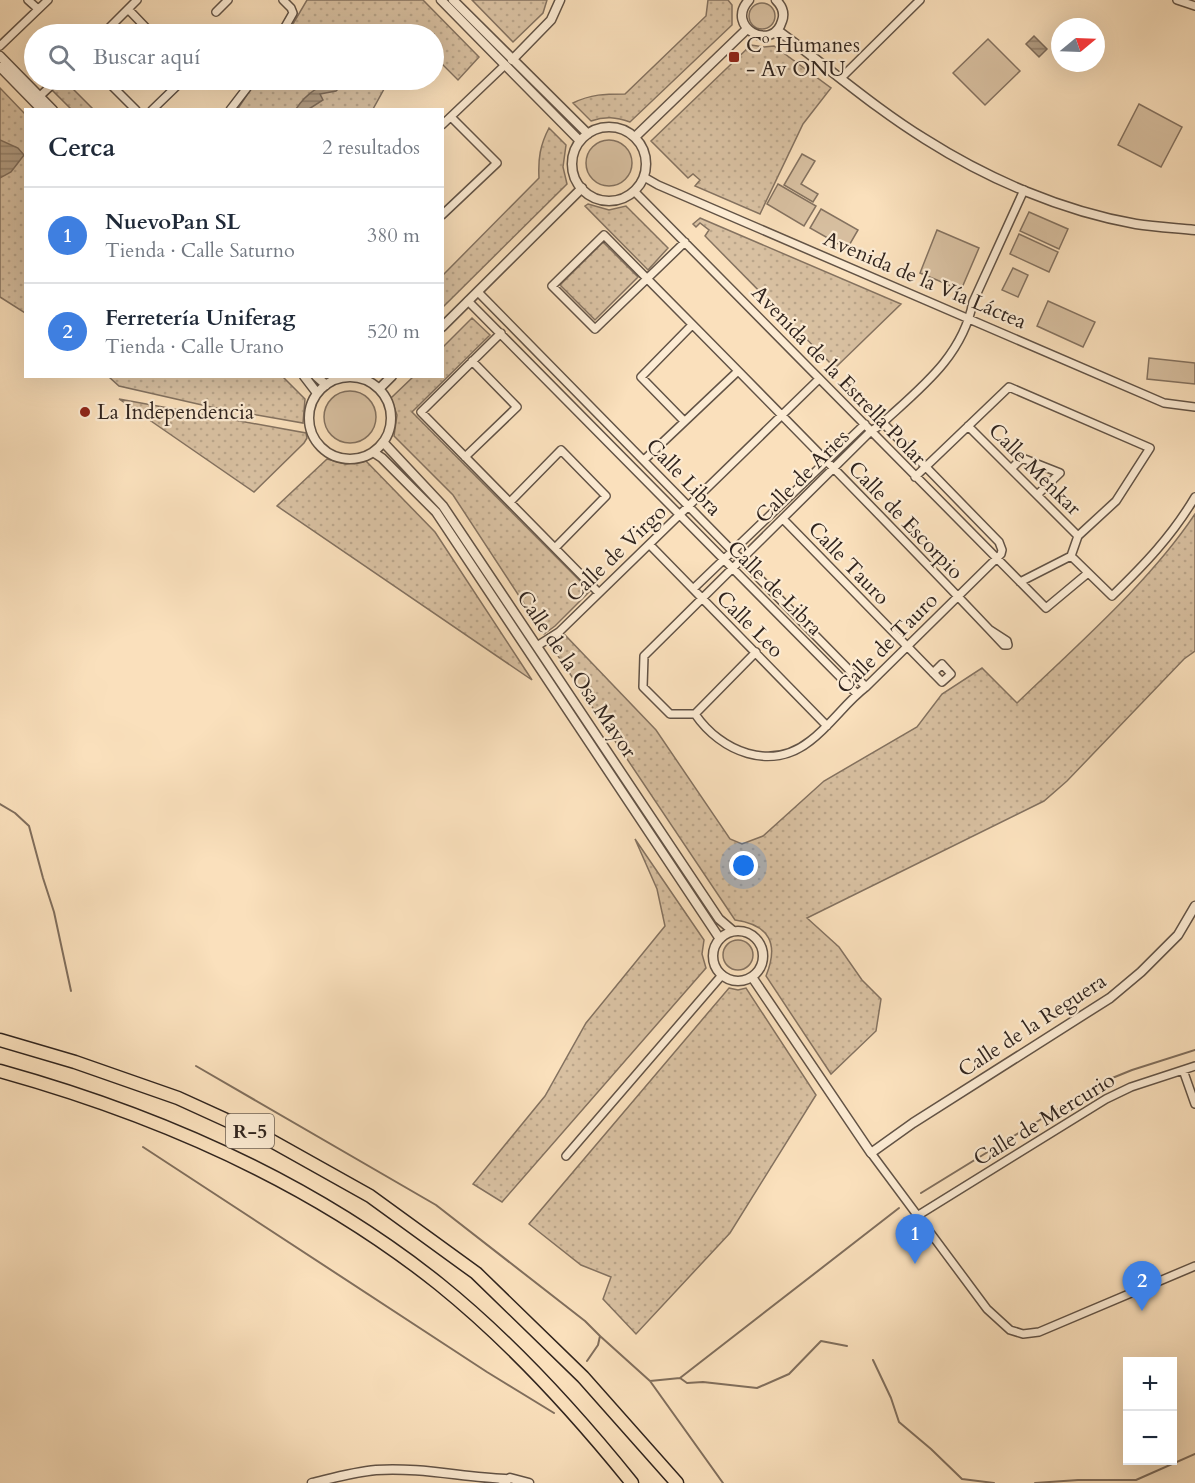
<!DOCTYPE html>
<html lang="es">
<head>
<meta charset="utf-8">
<style>
	:root { --surface:#fff; --page:#f2f2f3; --text:#1f2937; --muted:#747a83; --line:#e0e1e3; --accent:#111827 }
	body { margin:0; font-family:Cardo,serif; background:var(--page); color:var(--text) }
	.controls { position:absolute; right:18px; bottom:18px; display:grid; overflow:hidden; border-radius:0px; box-shadow:0 6px 24px #0002 }
	.controls button { width:54px; height:54px; display:grid; place-items:center; padding:0; border:0; border-bottom:2px solid var(--line); background:var(--surface); color:var(--text); font:30px sans-serif }
	.compass { position:absolute; left:1051px; top:18px; width:54px; height:54px; border-radius:50%; background:var(--surface); box-shadow:0 6px 24px #0002; rotate:71deg }
	.you { position:absolute; left:744px; top:866px; width:21px; height:21px; margin:-15px; border:4px solid #fff; border-radius:50%; background:#1a73e8; box-shadow:0 0 0 9px #1a73e833 }
	.badge { display:grid; place-items:center; width:39px; height:39px; border-radius:50%; background:var(--accent); color:#fff; font-size:20px; font-weight:700 }
	.pin { position:absolute; translate:-50% -50px; filter:drop-shadow(0 2px 3px #0008) }
	.pin::after { content:''; position:absolute; top:32px; width:21px; height:18px; background:inherit; clip-path:polygon(0 0,100% 0,50% 100%) }
	.list { margin:0; padding:0; list-style:none }
	h2 { display:flex; justify-content:space-between; align-items:center; height:78px; margin:0; padding:0 24px; font-size:26px }
	h2 small { font-size:20px; font-weight:400; color:var(--muted) }
	.list li { display:grid; grid-template-columns:39px 1fr auto; gap:18px; align-items:center; box-sizing:border-box; height:96px; padding:0 24px; border-top:2px solid var(--line) }
	.list b { display:block; font-size:22px; white-space:nowrap }
	.list p { margin:0; font-size:20px; white-space:nowrap; color:var(--muted) }
	.list em { font-size:20px; font-style:normal; color:var(--muted) }
	.icon { flex:none; width:33px; height:33px; fill:none; stroke:currentColor; stroke-width:2; stroke-linecap:round; stroke-linejoin:round }
	.map { position:relative; flex:none; width:1195px; height:1483px; overflow:hidden }
	.search { position:absolute; background:var(--surface); box-shadow:0 6px 24px #0002; left:24px; top:24px; width:420px; height:66px; display:flex; align-items:center; gap:15px; box-sizing:border-box; padding:0 21px; border-radius:33px; color:var(--muted); font-size:22px }
	.panel { position:absolute; background:var(--surface); box-shadow:0 6px 24px #0002; left:24px; top:108px; width:420px; height:270px; border-radius:0px }
	.map>svg:first-child { display:block }
	.grass { fill:url(#grass-dots); stroke:#847260; stroke-width:1.5 }
	.garden { fill:#d8c0a1; stroke:#847260; stroke-width:1.5 }
	.water { fill:url(#water-rules); stroke:#806e5c; stroke-width:1.5 }
	.lines { fill:none; stroke-linecap:round; stroke-linejoin:round }
	.stream { stroke:#806e5c; stroke-width:2 }
	.minor-casing { stroke:#625346; stroke-width:10 }
	.tertiary-casing { stroke:#625346; stroke-width:11 }
	.motorway-casing { stroke:#30241e; stroke-width:15 }
	.minor { stroke:#fcebd3; stroke-width:7 }
	.tertiary { stroke:#fcebd3; stroke-width:8 }
	.motorway { stroke:#fae0bc; stroke-width:12 }
	.poi-dot { fill:#8f2418; stroke:#fcebd3; stroke-width:2 }
	.labels { text-anchor:middle; stroke-width:4.5; stroke-linejoin:round; paint-order:stroke }
	.shield { fill:#fcebd3; stroke:#6d6054; stroke-width:1.5 }
	.shield-label { font-size:20px; font-weight:bold; fill:#30241e }
	.poi-label { font-size:21px; fill:#30241e; stroke:#fcebd3; text-anchor:start }
	.street-label { font-size:21px; fill:#30241e; stroke:#fcebd3 }
</style>
</head>
<body>
<div class="map">
<svg width="1195" height="1483" viewBox="0 0 1195 1483">
	<defs>
		<pattern id="grass-dots" width="8" height="8" patternUnits="userSpaceOnUse" patternTransform="scale(1.5)"><rect width="8" height="8" fill="#d8c0a1"/><path d="M2 2h.1M6 6h.1" fill="none" stroke="#baa58a" stroke-width="1.8" stroke-linecap="round"/></pattern>
		<pattern id="water-rules" width="6" height="5" patternUnits="userSpaceOnUse" patternTransform="scale(1.5)"><rect width="6" height="5" fill="#b5a086"/><path d="M0 2.5h6" fill="none" stroke="#94826d"/></pattern>
	</defs>
	<rect width="100%" height="100%" fill="#fae0bc"/>
	<filter id="stains"><feTurbulence type="fractalNoise" baseFrequency=".00333" numOctaves="4"/><feColorMatrix values="0 0 0 0 .2 0 0 0 0 .09 0 0 0 0 .02 0 0 0 .5 -.17"/></filter>
	<radialGradient id="worn" r=".72"><stop offset=".6" stop-color="#630" stop-opacity="0"/><stop offset="1" stop-color="#630" stop-opacity=".3"/></radialGradient>
	<path class="grass" d="M307,0H423L479,57L458,80L434,56V34H287Z
		M472,0H547L543,13L513,42Z
		M708,0H728L732,5V25L630,122C616,117 605,116 591,121L573,103C591,94 605,94 625,94L706,16Z
		M751,45L764,47L774,46L831,88L803,124L760,214L695,186L700,180L693,174L688,178L651,141Z
		M64,80L93,109H71L52,90Z
		M257,80H389L373,109L237,110Z
		M0,88L25,114V313L0,297Z
		M549,128L566,145L563,167L567,184L443,307V275L539,178C538,159 540,145 549,128Z
		M588,204L609,210L626,206L668,248L648,270L585,206Z
		M700,218L901,304L835,368L705,236L709,230L700,223L696,227L693,224Z
		M603,242L638,277L595,320L560,285Z
		M472,318L490,335L412,412L590,591L555,626L544,634L453,495L394,436L397,415L391,398L413,377L442,376L443,347Z
		M109,377H283L305,399L303,423L211,407L119,386Z
		M119,399L306,433L307,438L304,443L254,492Z
		M327,459L346,464L366,461L435,532L532,680L277,506Z
		M1195,514V651L1184,659L1067,781L1044,801L807,918L839,947L862,980L881,999L876,1031L831,1074L766,976C779,944 770,925 735,920L550,644L565,635L656,730L730,839L742,844L763,836L824,781L917,727L942,694L982,668L1017,703C1077,645 1149,583 1195,514Z
		M635,839L704,940L702,954L706,968L502,1202L473,1184L545,1096L586,1023L665,926L657,889Z
		M729,988L738,990L746,988L816,1095L730,1233L636,1334L603,1299L611,1277L581,1265L529,1224Z"/>
	<path class="garden" d="M749 16a13 13 0 1 1 26 0a13 13 0 1 1-26 0Z
		M988,39L1020,71L985,105L953,73Z
		M1139,104L1182,127L1161,167L1118,145Z
		M586 163a23 23 0 1 1 46 0a23 23 0 1 1-46 0Z
		M802,154L815,161L801,184L818,194L813,202L784,185Z
		M778,184L816,206L804,226L767,204Z
		M821,209L858,230L847,249L810,228Z
		M1029,212L1068,229L1059,249L1020,231Z
		M937,230L979,248L961,290L920,273Z
		M1019,234L1058,252L1049,272L1010,254Z
		M1013,268L1028,275L1018,297L1002,290Z
		M1048,301L1095,322L1083,347L1037,326Z
		M1149,358L1195,363V384L1147,379Z
		M324 417a26 26 0 1 1 52 0a26 26 0 1 1-52 0Z
		M723 955a15 15 0 1 1 30 0a15 15 0 1 1-30 0Z"/>
	<path class="water" d="M1034,36L1047,49L1039,57L1026,44Z
		M337,82L344,83L336,91L320,94L323,100L309,109H296C306,94 319,84 337,82Z
		M0,140L18,148L24,155L11,172L0,178Z"/>
	<g class="lines">
		<path class="stream" d="M0,804L15,813L29,826L43,878L54,912L71,991
			M196,1066L436,1205L585,1321L600,1336
			M143,1147L487,1372L554,1413
			M921,1193L1100,1083L1132,1070L1195,1050
			M873,1360L891,1398L899,1422L931,1449L962,1479L994,1483
			M587,1361L598,1345L600,1336L650,1381L680,1378L899,1208
			M680,1378L687,1383L703,1382L757,1388L789,1374L821,1341L847,1346
			M650,1381L723,1483
			M1035,1483L1078,1480H1136L1195,1454"/>
		<defs>
			<path id="minor" d="M28,0L38,9
				M1177,0L1195,6
				M128,9L152,34
				M216,12L228,0
				M103,34L137,0
				M281,34L293,13L291,8L283,0
				M0,46L48,0
				M841,78L920,0
				M106,80L136,110
				M40,96L57,80
				M152,110L183,80
				M230,110L253,80
				M442,125L505,65
				M644,177L658,185L1164,403L1195,407
				M634,191L1046,608L1088,573
				M442,215L497,163L451,117
				M685,242L595,329L552,286L604,235C738,371 873,506 1004,645H1008L1007,641L990,630
				M478,292L866,687
				M468,301L857,694
				M501,333L421,412L599,593
				M684,421L641,377L692,325
				M968,426L1078,536
				M465,457L517,407L472,361
				M644,460L738,371
				M1011,469L1022,458L1060,473L1037,495
				M915,477L1009,387L1150,448L1116,501L1078,536L1071,556
				M510,502L561,450L606,496L555,548
				M783,519L942,682L951,674L942,664L933,673
				M650,545L827,726
				M1020,582L1071,556L1112,596C1144,565 1172,536 1195,497
				M693,589L865,424
				M537,646L559,632L819,379
				M695,714H670L643,687L644,656L871,431L879,426C919,389 962,358 973,302L1024,190
				M695,714C721,752 771,772 810,741C831,725 846,702 866,687L1001,554L1002,550L999,542L883,423
				M695,714L756,652
				M1183,1070L1195,1104
				M871,1153L987,1309L1010,1330L1023,1334L1039,1332L1195,1266
				M566,1156L722,975
				M917,1216L1106,1099L1131,1087L1195,1066"/>
			<path id="tertiary" d="M441,0L580,141
				M453,0L588,134
				M749,0C724,27 773,53 782,21C785,13 782,6 776,0
				M777,30C827,66 873,107 925,139C988,179 1062,211 1136,224C1155,227 1175,228 1195,230
				M0,56L53,110
				M512,60L551,20L560,0
				M0,67L42,110
				M572 164a37 37 0 1 1 74 0a37 37 0 1 1-74 0Z
				M635,137L747,29
				M442,327L582,188
				M304,376L317,393
				M316,376L326,385
				M309 418a41 41 0 1 1 82 0a41 41 0 1 1-82 0Z
				M379,389L392,376
				M383,442L443,506L719,919L733,931
				M373,452L382,458L436,512L720,939
				M713 956a25 25 0 1 1 50 0a25 25 0 1 1-50 0Z
				M752,977L871,1153L913,1123L1110,998L1141,972L1178,935L1195,906
				M312,1483C333,1478 354,1472 376,1470C419,1467 462,1477 505,1479
				M503,1483L510,1478L529,1483"/>
			<path id="motorway" d="M0,1040L75,1062L178,1098L270,1140L370,1196L476,1273L583,1377L677,1483
				M0,1071C158,1115 310,1181 439,1284C511,1342 574,1411 632,1483"/>
		</defs>
		<use href="#minor" class="minor-casing"/>
		<use href="#tertiary" class="tertiary-casing"/>
		<use href="#motorway" class="motorway-casing"/>
		<use href="#minor" class="minor"/>
		<use href="#tertiary" class="tertiary"/>
		<use href="#motorway" class="motorway"/>
	</g>
	<g class="poi-dot">
		<rect x="728" y="51" width="12" height="12" rx="3"/>
		<circle cx="85" cy="412" r="6"/>
	</g>
	<g class="labels">
		<rect class="shield" x="226" y="1114" width="48" height="34" rx="4.5"/>
		<g class="shield-label">
			<text x="250" y="1138">R-5</text>
		</g>
		<g class="poi-label">
			<text x="746" y="52">Cº Humanes<tspan x="746" dy="24">- Av ONU</tspan></text>
			<text x="97" y="419">La Independencia</text>
		</g>
		<g class="street-label">
			<text transform="translate(925 280) rotate(23)" y="7">Avenida de la Vía Láctea</text>
			<text transform="translate(839 375) rotate(46)" y="7">Avenida de la Estrella Polar</text>
			<text transform="translate(1035 469) rotate(45)" y="7">Calle Menkar</text>
			<text transform="translate(802 476) rotate(-45)" y="7">Calle de Aries</text>
			<text transform="translate(684 477) rotate(46)" y="7">Calle Libra</text>
			<text transform="translate(906 520) rotate(46)" y="7">Calle de Escorpio</text>
			<text transform="translate(616 553) rotate(-44)" y="7">Calle de Virgo</text>
			<text transform="translate(849 563) rotate(46)" y="7">Calle Tauro</text>
			<text transform="translate(775 588) rotate(45)" y="7">Calle de Libra</text>
			<text transform="translate(750 624) rotate(45)" y="7">Calle Leo</text>
			<text transform="translate(887 643) rotate(-45)" y="7">Calle de Tauro</text>
			<text transform="translate(577 674) rotate(56)" y="7">Calle de la Osa Mayor</text>
			<text transform="translate(1032 1025) rotate(-33)" y="7">Calle de la Reguera</text>
			<text transform="translate(1044 1119) rotate(-31)" y="7">Calle de Mercurio</text>
		</g>
	</g>
	<rect width="100%" height="100%" filter="url(#stains)"/>
	<rect width="100%" height="100%" fill="url(#worn)"/>
</svg>
<div class="controls">
<button>+</button>
<button>−</button>
</div>
<svg class="compass" viewBox="-18 -18 36 36"><path d="M0-13l5 13h-10z" fill="#e53935"/><path d="M0 13l5-13h-10z" fill="#747a83"/></svg>
<div class="you"></div>
<div class="pin badge" style="left:915px;top:1264px;background:#3f7fe0">1</div>
<div class="pin badge" style="left:1142px;top:1311px;background:#3f7fe0">2</div>
<div class="search"><svg class="icon" aria-label="search" viewBox="0 0 24 24"><circle cx="10" cy="10" r="6"/><path d="M15 15l6 6"/></svg>Buscar aquí</div>
<section class="panel">
<h2>Cerca<small>2 resultados</small></h2>
<ul class="list">
<li><span class="badge" style="background:#3f7fe0">1</span><div><b>NuevoPan SL</b><p>Tienda · Calle Saturno</p></div><em>380 m</em></li>
<li><span class="badge" style="background:#3f7fe0">2</span><div><b>Ferretería Uniferag</b><p>Tienda · Calle Urano</p></div><em>520 m</em></li>
</ul>
</section>
</div>
</body>
</html>
